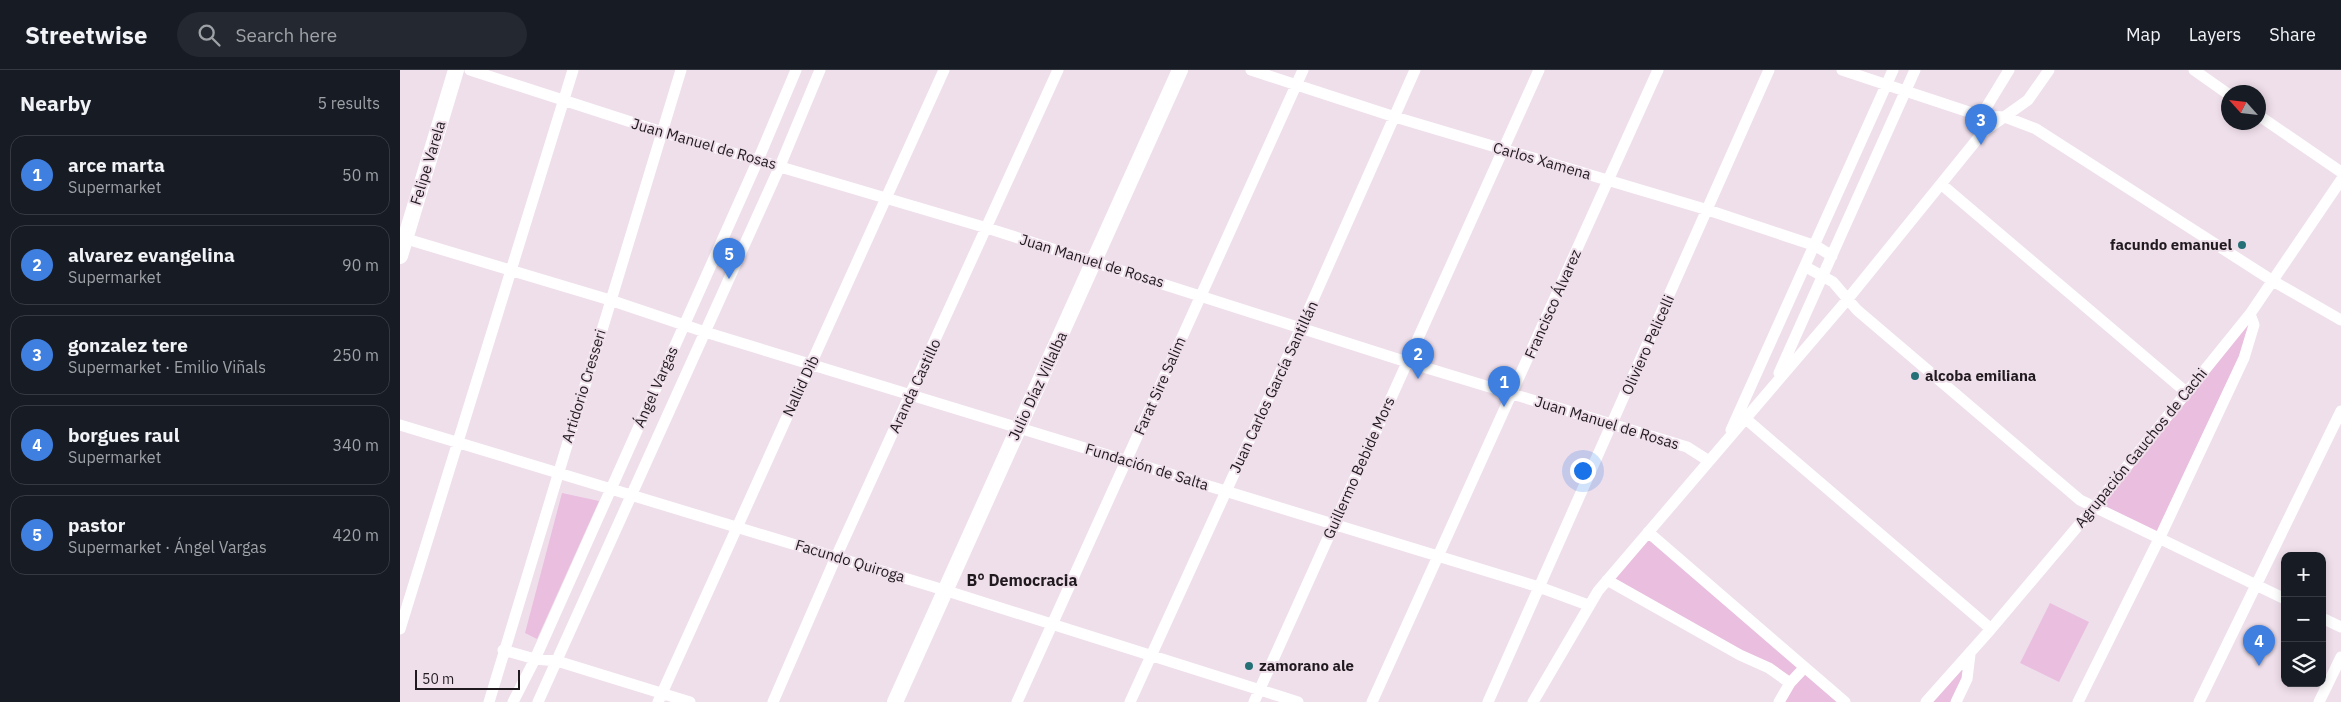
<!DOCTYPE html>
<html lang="en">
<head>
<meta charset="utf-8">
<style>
	:root { --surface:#171b24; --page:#242831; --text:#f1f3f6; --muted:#9ea1a6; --line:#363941; --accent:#257076 }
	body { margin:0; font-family:"IBM Plex Sans",sans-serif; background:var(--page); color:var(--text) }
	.controls { position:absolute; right:15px; bottom:15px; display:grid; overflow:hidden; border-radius:10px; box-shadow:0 2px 8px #0003 }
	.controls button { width:45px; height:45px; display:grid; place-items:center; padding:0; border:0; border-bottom:1px solid var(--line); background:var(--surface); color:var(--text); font:25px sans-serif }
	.compass { position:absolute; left:1821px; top:15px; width:45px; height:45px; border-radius:50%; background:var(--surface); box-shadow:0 2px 8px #0003; rotate:297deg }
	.scale { position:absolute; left:15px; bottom:12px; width:105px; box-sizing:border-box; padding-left:5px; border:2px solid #201a1e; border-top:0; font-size:14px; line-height:18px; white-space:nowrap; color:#201a1e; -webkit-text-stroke:4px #efdfeb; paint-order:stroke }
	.you { position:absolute; left:1182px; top:400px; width:18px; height:18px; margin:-12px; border:4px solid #fff; border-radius:50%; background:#1a73e8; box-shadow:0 0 0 8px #1a73e833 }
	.badge { display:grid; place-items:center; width:32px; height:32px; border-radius:50%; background:var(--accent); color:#fff; font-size:16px; font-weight:700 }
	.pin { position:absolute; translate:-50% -41px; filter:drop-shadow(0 1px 2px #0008) }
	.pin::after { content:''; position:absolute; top:26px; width:18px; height:15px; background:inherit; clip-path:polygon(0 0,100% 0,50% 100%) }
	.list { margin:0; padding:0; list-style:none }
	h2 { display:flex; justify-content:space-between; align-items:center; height:65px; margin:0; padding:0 20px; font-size:21px }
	h2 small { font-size:16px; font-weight:400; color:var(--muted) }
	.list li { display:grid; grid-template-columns:32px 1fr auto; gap:15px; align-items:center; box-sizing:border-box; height:80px; margin:0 10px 10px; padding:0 10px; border:1px solid var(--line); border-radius:15px }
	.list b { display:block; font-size:19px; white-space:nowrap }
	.list p { margin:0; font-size:16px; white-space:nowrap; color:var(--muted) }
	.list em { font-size:16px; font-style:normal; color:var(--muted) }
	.icon { flex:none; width:28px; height:28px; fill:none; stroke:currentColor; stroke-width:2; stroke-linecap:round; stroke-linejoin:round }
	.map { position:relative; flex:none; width:1941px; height:632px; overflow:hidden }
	header { display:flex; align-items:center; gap:30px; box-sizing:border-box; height:70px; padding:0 25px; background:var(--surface); border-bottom:1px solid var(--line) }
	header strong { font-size:24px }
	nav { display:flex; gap:28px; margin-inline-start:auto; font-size:18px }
	.search { width:350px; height:45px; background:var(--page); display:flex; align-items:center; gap:12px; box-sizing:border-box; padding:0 18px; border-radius:28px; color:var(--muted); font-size:19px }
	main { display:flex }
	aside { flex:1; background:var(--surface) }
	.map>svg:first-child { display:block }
	.green { fill:#eabedf }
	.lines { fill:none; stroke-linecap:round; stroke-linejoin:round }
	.street { stroke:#fff; stroke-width:11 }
	.secondary { stroke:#fff; stroke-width:16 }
	.poi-dot { fill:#257076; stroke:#efdfeb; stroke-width:2 }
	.labels { text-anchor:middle; stroke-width:4; stroke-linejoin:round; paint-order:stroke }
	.street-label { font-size:15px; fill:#201a1e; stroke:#efdfeb }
	.poi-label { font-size:15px; font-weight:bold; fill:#201a1e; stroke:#efdfeb; text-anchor:start }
	.neighbourhood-label { font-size:16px; font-weight:bold; fill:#201a1e; stroke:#efdfeb }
</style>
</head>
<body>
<header>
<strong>Streetwise</strong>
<div class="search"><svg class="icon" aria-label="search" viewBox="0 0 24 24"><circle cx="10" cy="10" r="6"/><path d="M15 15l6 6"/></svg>Search here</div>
<nav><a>Map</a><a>Layers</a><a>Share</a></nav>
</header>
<main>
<aside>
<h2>Nearby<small>5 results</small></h2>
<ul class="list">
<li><span class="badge" style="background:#3f7fe0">1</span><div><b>arce marta</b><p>Supermarket</p></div><em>50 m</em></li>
<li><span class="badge" style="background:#3f7fe0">2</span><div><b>alvarez evangelina</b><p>Supermarket</p></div><em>90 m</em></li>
<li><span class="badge" style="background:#3f7fe0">3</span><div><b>gonzalez tere</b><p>Supermarket · Emilio Viñals</p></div><em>250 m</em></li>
<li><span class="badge" style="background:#3f7fe0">4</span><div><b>borgues raul</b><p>Supermarket</p></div><em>340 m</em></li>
<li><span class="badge" style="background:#3f7fe0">5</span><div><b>pastor</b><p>Supermarket · Ángel Vargas</p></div><em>420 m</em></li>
</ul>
</aside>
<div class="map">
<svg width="1941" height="632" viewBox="0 0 1941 632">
	<rect width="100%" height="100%" fill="#efdfeb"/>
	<path class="green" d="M1850,244L1851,267L1760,467L1694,437Z
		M162,423L199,431L137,569L125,563Z
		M1248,462L1445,632H1379L1389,613L1207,510Z
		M1650,533L1689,552L1659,612L1620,593Z
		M1570,584L1556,632H1526Z"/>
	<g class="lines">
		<path class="street" d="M70,0L262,62L587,158L1007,292L1287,377L1309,391
			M851,0L995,47L1308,140L1416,176L1432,186
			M1442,0L1581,46L1605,47L1636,59L1873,211L1941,250
			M1794,0L1828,24
			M1858,45L1941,102
			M1581,46L1609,0
			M1541,114L1786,322
			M0,167L210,230L305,262L1139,517L1188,535
			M1406,197L1433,212L1457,240L1680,430L1885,529
			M1379,303L1515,0
			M1346,349L1591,559
			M0,355L544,520L898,632
			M1331,360L1493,0
			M1248,462L1445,632
			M1207,510L1340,585L1369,598L1390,613
			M1922,548L1941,557
			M0,559L173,0
			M103,580L135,589L157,591L290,632
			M89,632L281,0
			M113,632L135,589L358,90L396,0
			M138,632L380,96L420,0
			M258,632L544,0
			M373,632L436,487L658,0
			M617,632L903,0
			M730,632L901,257L1015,0
			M854,632L1139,0
			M972,632L1258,0
			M1088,632L1369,0
			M1133,632L1198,521L1447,230L1583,62L1628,30L1649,0
			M1379,632L1390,613L1404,598
			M1526,632L1591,559L1694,437L1850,244L1941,110
			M1556,632L1567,609L1570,584
			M1678,632L1760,467L1844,288L1854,255L1850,244
			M1799,632L1941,341
			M1919,632L1941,587"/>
		<path class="secondary" d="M0,186L56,0
			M495,632L780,0"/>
	</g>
	<g class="poi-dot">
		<circle cx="1842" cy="175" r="5"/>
		<circle cx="1515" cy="306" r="5"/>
		<circle cx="849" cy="596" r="5"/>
	</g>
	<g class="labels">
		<g class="street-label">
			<text transform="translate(304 74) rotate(16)" y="5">Juan Manuel de Rosas</text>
			<text transform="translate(1142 91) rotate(16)" y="5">Carlos Xamena</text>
			<text transform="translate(28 93) rotate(-73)" y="5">Felipe Varela</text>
			<text transform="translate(692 191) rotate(17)" y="5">Juan Manuel de Rosas</text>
			<text transform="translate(1153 234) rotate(-66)" y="5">Francisco Álvarez</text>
			<text transform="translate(1248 275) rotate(-66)" y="5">Oliviero Pelicelli</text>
			<text transform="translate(184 316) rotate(-73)" y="5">Artidorio Cresseri</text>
			<text transform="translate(401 316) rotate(-65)" y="5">Nallid Dib</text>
			<text transform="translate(515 316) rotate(-65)" y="5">Aranda Castillo</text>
			<text transform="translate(638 316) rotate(-65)" y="5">Julio Díaz Villalba</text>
			<text transform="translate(760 316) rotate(-66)" y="5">Farat Sire Salim</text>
			<text transform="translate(256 317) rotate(-66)" y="5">Ángel Vargas</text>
			<text transform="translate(874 317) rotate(-65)" y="5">Juan Carlos García Santillán</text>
			<text transform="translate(1207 353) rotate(17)" y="5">Juan Manuel de Rosas</text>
			<text transform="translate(1741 378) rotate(-51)" y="5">Agrupación Gauchos de Cachi</text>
			<text transform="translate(747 397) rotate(17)" y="5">Fundación de Salta</text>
			<text transform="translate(959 398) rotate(-66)" y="5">Guillermo Bebide Mors</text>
			<text transform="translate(450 491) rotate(17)" y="5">Facundo Quiroga</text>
		</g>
		<g class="poi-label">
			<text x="1832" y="180" text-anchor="end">facundo emanuel</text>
			<text x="1525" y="311">alcoba emiliana</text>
			<text x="859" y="601">zamorano ale</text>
		</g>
		<g class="neighbourhood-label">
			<text x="622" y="516">B° Democracia</text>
		</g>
	</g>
</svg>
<div class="controls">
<button>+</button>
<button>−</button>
<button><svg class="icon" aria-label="layers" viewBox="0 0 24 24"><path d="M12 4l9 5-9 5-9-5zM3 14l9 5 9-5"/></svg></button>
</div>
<svg class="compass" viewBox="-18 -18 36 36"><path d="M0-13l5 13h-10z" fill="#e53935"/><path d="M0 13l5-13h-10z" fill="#9ea1a6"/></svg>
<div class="scale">50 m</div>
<div class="you"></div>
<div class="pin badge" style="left:1104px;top:337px;background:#3f7fe0">1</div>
<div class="pin badge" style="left:1018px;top:309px;background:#3f7fe0">2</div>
<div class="pin badge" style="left:1581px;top:75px;background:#3f7fe0">3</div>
<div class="pin badge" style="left:1859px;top:596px;background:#3f7fe0">4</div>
<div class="pin badge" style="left:329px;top:209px;background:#3f7fe0">5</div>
</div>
</main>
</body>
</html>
